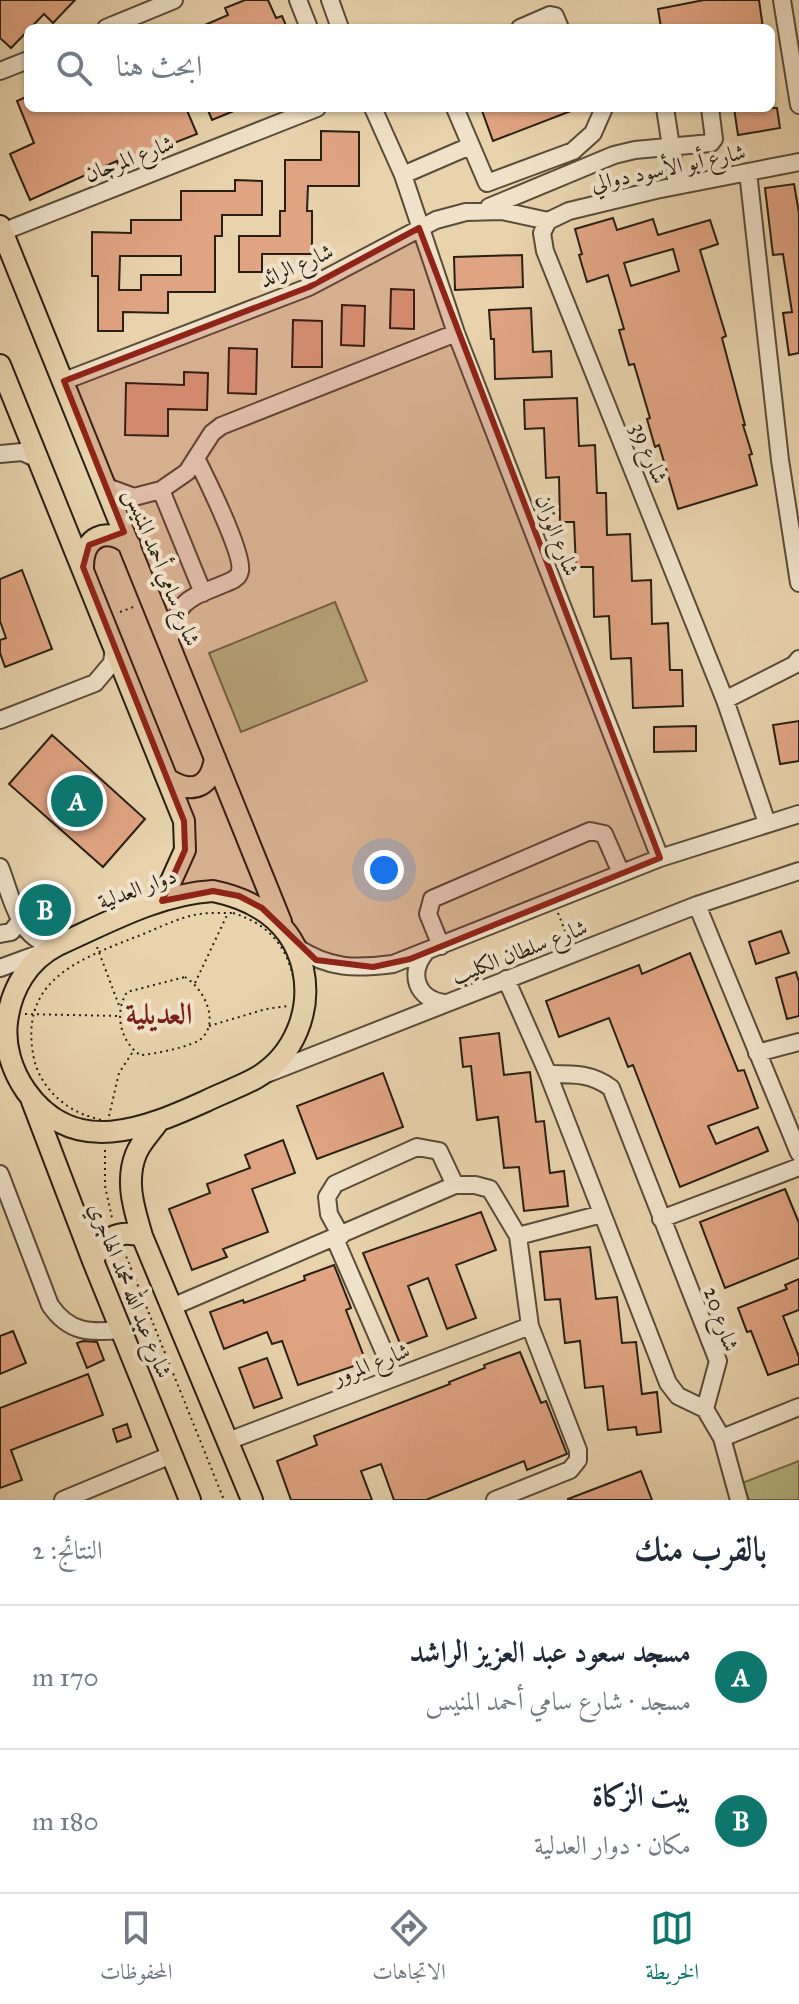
<!DOCTYPE html>
<html lang="ar">
<head>
<meta charset="utf-8">
<style>
	:root { --surface:#fff; --page:#f2f2f3; --text:#1f2937; --muted:#747a83; --line:#e0e1e3; --accent:#0f766e }
	body { margin:0; font-family:"IM FELL Great Primer",Amiri,serif; background:var(--page); color:var(--text); direction:rtl }
	.you { position:absolute; left:384px; top:870px; width:28px; height:28px; margin:-20px; border:6px solid #fff; border-radius:50%; background:#1a73e8; box-shadow:0 0 0 12px #1a73e833 }
	.badge { display:grid; place-items:center; width:52px; height:52px; border-radius:50%; background:var(--accent); color:#fff; font-size:26px; font-weight:700 }
	.pin { position:absolute; translate:-50% -50%; border:4px solid #fff; box-shadow:0 2px 8px #0006 }
	.list { margin:0; padding:0; list-style:none }
	h2 { display:flex; justify-content:space-between; align-items:center; height:104px; margin:0; padding:0 32px; font-size:34px }
	h2 small { font-size:26px; font-weight:400; color:var(--muted) }
	.list li { display:grid; grid-template-columns:52px 1fr auto; gap:24px; align-items:center; box-sizing:border-box; height:144px; padding:0 32px; border-top:2px solid var(--line) }
	.list b { display:block; font-size:30px; white-space:nowrap }
	.list p { margin:0; font-size:26px; white-space:nowrap; color:var(--muted) }
	.list em { font-size:26px; font-style:normal; color:var(--muted) }
	.icon { flex:none; width:44px; height:44px; fill:none; stroke:currentColor; stroke-width:2; stroke-linecap:round; stroke-linejoin:round }
	.map { position:relative; flex:none; width:799px; height:1500px; overflow:hidden; direction:ltr }
	.search { position:absolute; background:var(--surface); box-shadow:0 2px 6px #0004; left:24px; right:24px; top:24px; height:88px; display:flex; align-items:center; gap:20px; box-sizing:border-box; padding:0 28px; border-radius:12px; color:var(--muted); font-size:30px }
	.sheet { height:392px; background:var(--surface) }
	nav { display:flex; justify-content:space-around; align-items:center; box-sizing:border-box; height:112px; border-top:2px solid var(--line); background:var(--surface); font-size:22px; color:var(--muted) }
	nav a { display:grid; justify-items:center; gap:4px }
	nav .on { color:var(--accent) }
	.map>svg:first-child { display:block }
	.green { fill:#b9bb87; stroke:#706d4e; stroke-width:2 }
	.building { fill:#e1a483; stroke:#281f14; stroke-width:2; fill-rule:evenodd }
	.lines { fill:none; stroke-linecap:round; stroke-linejoin:round }
	.minor-casing { stroke:#584c3a; stroke-width:20 }
	.major-casing { stroke:#281f14; stroke-width:24 }
	.path { stroke:#281f14; stroke-width:2; stroke-dasharray:2 4; stroke-linecap:butt }
	.minor { stroke:#f0e2ca; stroke-width:16 }
	.major { stroke:#e8d3ad; stroke-width:20 }
	.marked { fill:#8f2418; fill-opacity:0.2; stroke:#8f2418; stroke-width:6; stroke-linejoin:round }
	.labels { text-anchor:middle; stroke-width:8; stroke-linejoin:round; paint-order:stroke }
	.street-label { font-size:22px; fill:#281f14; stroke:#f0e2ca }
	.district-label { font-size:30px; font-weight:bold; fill:#7a1f14; stroke:#f0e2ca }
</style>
</head>
<body>
<div class="map">
<svg width="799" height="1500" viewBox="0 0 799 1500">
	<rect width="100%" height="100%" fill="#e8d3ad"/>
	<filter id="stains"><feTurbulence type="fractalNoise" baseFrequency=".0025" numOctaves="4"/><feColorMatrix values="0 0 0 0 .2 0 0 0 0 .09 0 0 0 0 .02 0 0 0 .5 -.17"/></filter>
	<radialGradient id="worn" r=".72"><stop offset=".6" stop-color="#630" stop-opacity="0"/><stop offset="1" stop-color="#630" stop-opacity=".3"/></radialGradient>
	<path class="green" d="M335,602L367,681L241,732L209,653Z
		M799,1461V1500H749L742,1483Z"/>
	<path class="building" d="M0,0H75L53,23L44,14L11,48L0,38Z
		M245,0H268L276,18L282,16L287,28H198L228,15L225,8Z
		M704,0H759L763,28H661L658,9Z
		M28,96V108H186L197,134L118,165L117,161L30,200L10,154L34,143L17,101Z
		M207,108H241L212,120Z
		M481,108H576V109L493,141Z
		M734,108H777L780,128L738,135Z
		M321,131L359,132V186H308L307,211H312V254H262V272H239V236H280V211H285V160H321Z
		M235,180L262,181V215H222V236H215V292H168V313L123,312V331H98V276H92V232L131,233V220H181V191H235ZM120,256H181V275H141V290H119Z
		M794,184L799,213V353L789,355L783,313L792,312L783,254L773,255L765,188Z
		M613,218L617,230L653,219L658,235L710,220L718,244L700,250L726,336L722,338L745,425H743L752,454L749,455L757,485L678,509L659,445L655,447L647,419L650,418L634,364L629,365L619,330L624,329L608,275L587,282L579,255L582,254L575,229ZM673,249L679,271L631,286L624,263Z
		M522,255L523,287L455,290L454,257Z
		M391,289L414,290V329L390,328Z
		M342,305L365,306L364,346L341,345Z
		M531,308L533,352L551,351L552,377L495,379L494,339H491L489,310Z
		M293,320L322,321V367H292Z
		M229,348L257,349L256,394L228,393Z
		M184,372L208,373L207,410L168,409V436L125,435L126,383L184,385Z
		M577,398L579,446L595,445L597,493H606L607,535L630,534L632,581L651,580L652,624L668,623L670,670H682L683,706L633,708L631,658L611,659L609,616L594,617L593,567H576L574,522H560L559,477L546,478L544,428L525,429L524,400Z
		M22,570L52,649L5,667L0,653V640L6,638L0,621V579Z
		M799,721V761L780,764L773,725Z
		M696,726V751L654,752V727Z
		M52,735L145,819L103,867L9,784Z
		M47,899L55,916L42,922L35,904Z
		M781,931L789,953L756,964L749,942Z
		M690,953L738,1071L744,1070L758,1108L708,1126L716,1144L758,1127L768,1151L680,1187L633,1065L628,1067L609,1018L559,1037L546,1001L639,965L642,974Z
		M796,972L799,982V1016L787,1019L776,978Z
		M499,1033L504,1075L530,1072L536,1122L544,1121L550,1173L564,1171L568,1206L524,1211L519,1167L504,1168L498,1117L477,1120L471,1066L463,1067L460,1038Z
		M383,1073L403,1127L317,1159L297,1106Z
		M283,1140L295,1173L252,1189L268,1232L223,1249L227,1257L192,1270L169,1209L210,1193L207,1184L250,1168L245,1155Z
		M785,1189L799,1223V1258L725,1288L700,1222Z
		M481,1212L496,1250L456,1265L476,1318L447,1329L428,1278L408,1286L427,1336L401,1346L363,1253Z
		M590,1247L596,1299L617,1297L622,1343L636,1342L642,1394L657,1392L661,1432L637,1435L636,1427L608,1430L603,1386L585,1388L580,1341L565,1343L560,1299L545,1300L540,1252Z
		M334,1265L351,1308L346,1310L366,1362L298,1385L282,1341L272,1344L267,1332L224,1349L210,1312L243,1300L244,1303L305,1280L304,1276Z
		M799,1279V1310L783,1316L799,1357V1364L768,1375L751,1331L747,1332L738,1308L787,1289L785,1285Z
		M13,1331L26,1363L0,1374V1336Z
		M83,1341L97,1342L104,1360L87,1368L77,1343Z
		M520,1352L541,1403L546,1401L567,1454L527,1470L524,1461L426,1500H394L381,1464L361,1471L372,1500H291L277,1461L317,1445L314,1436L450,1384L449,1382L485,1368L484,1365Z
		M267,1358L282,1398L254,1408L239,1368Z
		M88,1374L103,1415L11,1450L22,1480L0,1488V1408Z
		M127,1424L131,1437L117,1442L113,1429Z
		M641,1471L652,1500H568V1499Z"/>
	<g class="lines">
		<defs>
			<path id="minor" d="M298,0L309,28
				M330,0L340,28
				M782,0L799,105
				M106,28L174,0
				M520,28L550,15L555,16L560,28
				M0,71L28,60
				M373,108L403,175L456,333L660,858
				M455,108L487,183L573,151L593,133L604,108
				M665,108L677,185
				M748,172L780,460L799,583
				M403,175L470,146
				M489,207L614,155L635,150L711,143L714,139L710,108
				M548,221L542,233L545,251L725,700L767,823
				M548,221L569,211L656,190L799,162
				M2,232L317,108
				M64,381L309,287L436,220L466,212L502,211L548,221
				M0,454L22,452L38,459
				M104,486L134,497L161,490L187,472L212,433L221,426L456,333
				M161,490L203,593
				M169,643C178,594 191,599 233,580C237,577 239,576 240,571C244,555 206,478 197,460
				M725,700L794,665L799,659
				M0,720L95,683L112,663L114,646
				M0,867C12,897 19,945 58,945
				M697,905L799,1153
				M0,934L11,932L21,920
				M441,946L428,914L432,899L590,831L604,834L621,873
				M296,947C330,969 354,969 393,964L660,858L799,814
				M425,953C408,974 417,999 444,1003
				M0,968L41,953
				M506,979L548,1074L668,1383L678,1396L705,1409
				M757,1053L799,1042
				M269,1073L697,905L799,871
				M548,1074C572,1074 591,1073 611,1088L718,1361L705,1409
				M0,1174L50,1305C69,1333 90,1333 121,1330
				M661,1219L799,1167
				M341,1236L329,1214L327,1197L335,1184L417,1147L439,1151L455,1185
				M518,1236L602,1214
				M335,1239L395,1377
				M172,1307L455,1185H475L490,1189L518,1236L530,1326L578,1450V1460L570,1470L495,1500
				M705,1409L722,1438L739,1500
				M722,1438L799,1407
				M228,1441L530,1326
				M63,1500L171,1455"/>
			<path id="major" d="M0,226L281,922
				M0,365L184,821L185,850L162,901
				M83,567C83,536 107,526 130,545
				M169,780C194,795 211,786 215,758
				M213,891C256,900 293,923 303,969C312,1011 294,1056 256,1078C240,1087 222,1093 206,1101C146,1128 74,1159 26,1091C12,1071 4,1046 7,1022C11,989 28,960 58,945C107,923 159,894 213,891Z
				M32,1101L93,1261L190,1500
				M158,1122C151,1132 140,1143 136,1154C125,1181 134,1209 142,1236L252,1500
				M93,1261C102,1238 118,1229 142,1236"/>
		</defs>
		<use href="#minor" class="minor-casing"/>
		<use href="#major" class="major-casing"/>
		<path class="path" d="M120,612L136,606
			M233,913C262,922 282,939 291,969C298,991 300,1019 286,1039C280,1049 271,1060 262,1067C243,1082 139,1122 115,1122C105,1122 94,1118 85,1115C61,1106 40,1085 34,1059C18,982 75,961 133,938C152,931 171,921 190,916C204,912 219,913 233,913Z
			M558,913L569,941
			M97,947L120,1008
			M185,977C203,988 220,1020 202,1038C195,1046 151,1055 140,1055C120,1041 114,1013 127,992Z
			M195,983L228,913
			M25,1014L119,1016
			M209,1026L266,1009L288,1006
			M109,1116L119,1073L134,1050
			M105,1150V1186L112,1218
			M124,1251L224,1500"/>
		<use href="#minor" class="minor"/>
		<use href="#major" class="major"/>
	</g>
	<path class="marked" d="M419,228L660,858L410,959L373,967L316,960L262,908L239,896L213,891L162,901L185,850L184,821L83,567L89,545L124,532L64,381L309,287Z"/>
	<g class="labels">
		<g class="street-label">
			<text transform="translate(129 158) rotate(-21)" y="8">شارع المرجان</text>
			<text transform="translate(668 167) rotate(-12)" y="8">شارع أبو الأسود دوالي</text>
			<text transform="translate(296 265) rotate(-24)" y="8">شارع الرائد</text>
			<text transform="translate(650 453) rotate(68)" y="8">شارع 39</text>
			<text transform="translate(558 535) rotate(69)" y="8">شارع الوزان</text>
			<text transform="translate(163 567) rotate(68)" y="8">شارع سامي أحمد المنيس</text>
			<text transform="translate(137 888) rotate(-20)" y="8">دوار العدلية</text>
			<text transform="translate(519 951) rotate(-21)" y="8">شارع سلطان الكليب</text>
			<text transform="translate(131 1290) rotate(68)" y="8">شارع عبد الله محمد الهاجري</text>
			<text transform="translate(722 1319) rotate(71)" y="8">شارع 20</text>
			<text transform="translate(371 1363) rotate(-21)" y="8">شارع المرور</text>
		</g>
		<g class="district-label">
			<text x="159" y="1024">العديلية</text>
		</g>
	</g>
	<rect width="100%" height="100%" filter="url(#stains)"/>
	<rect width="100%" height="100%" fill="url(#worn)"/>
</svg>
<div class="you"></div>
<div class="pin badge" style="left:77px;top:801px">A</div>
<div class="pin badge" style="left:45px;top:910px">B</div>
<div class="search"><svg class="icon" aria-label="search" viewBox="0 0 24 24"><circle cx="10" cy="10" r="6"/><path d="M15 15l6 6"/></svg>ابحث هنا</div>
</div>
<section class="sheet">
<h2>بالقرب منك<small>النتائج: 2</small></h2>
<ul class="list">
<li><span class="badge">A</span><div><b>مسجد سعود عبد العزيز الراشد</b><p>مسجد · شارع سامي أحمد المنيس</p></div><em>170 m</em></li>
<li><span class="badge">B</span><div><b>بيت الزكاة</b><p>مكان · دوار العدلية</p></div><em>180 m</em></li>
</ul>
</section>
<nav>
<a class="on"><svg class="icon" aria-label="map" viewBox="0 0 24 24"><path d="M3 6l6-2 6 2 6-2v14l-6 2-6-2-6 2zM9 4v14M15 6v14"/></svg>الخريطة</a>
<a><svg class="icon" aria-label="directions" viewBox="0 0 24 24"><path d="M12 3l9 9-9 9-9-9zM9 14v-3h6M13 9l2 2-2 2"/></svg>الاتجاهات</a>
<a><svg class="icon" aria-label="saved" viewBox="0 0 24 24"><path d="M7 4h10v16l-5-4-5 4z"/></svg>المحفوظات</a>
</nav>
</body>
</html>
